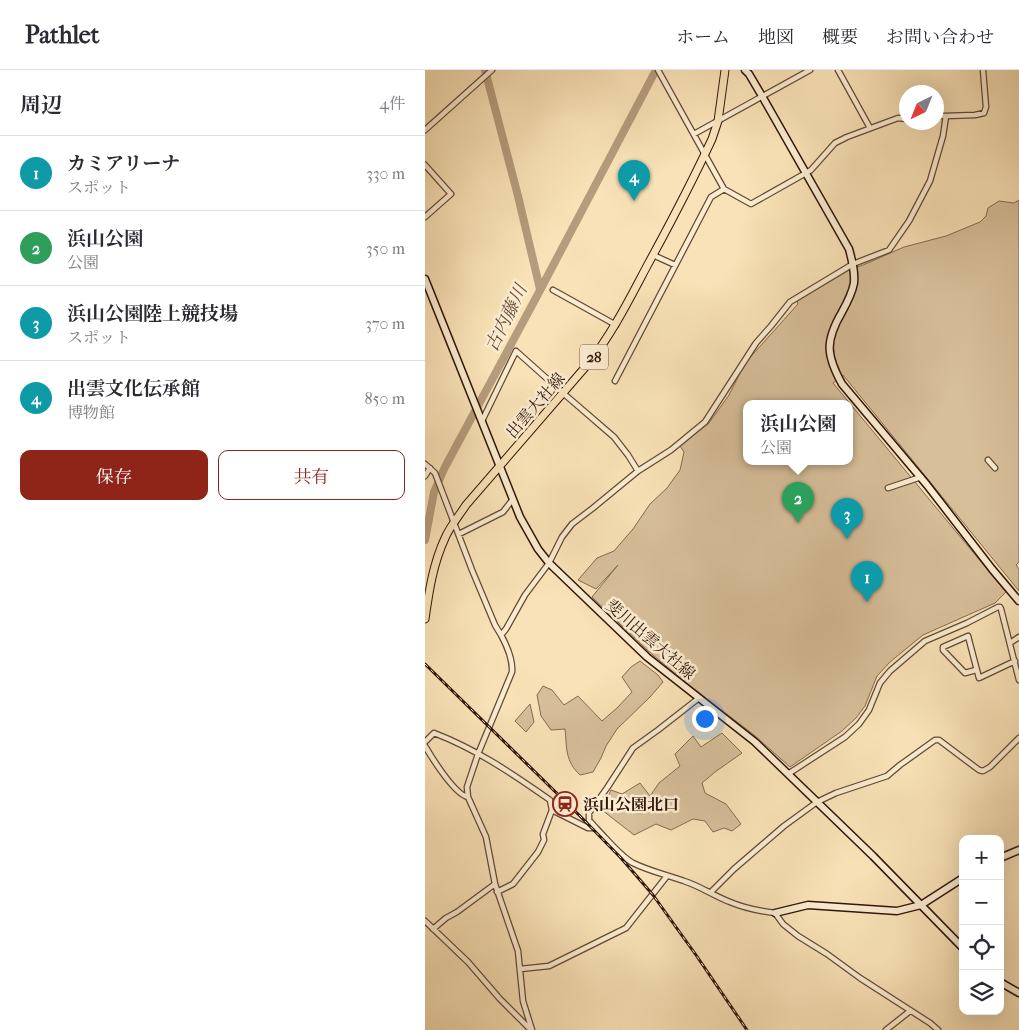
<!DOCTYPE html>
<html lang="ja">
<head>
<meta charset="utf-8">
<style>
	:root { --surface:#fff; --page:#f2f2f3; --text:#2b2b33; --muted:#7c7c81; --line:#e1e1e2; --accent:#8f2418 }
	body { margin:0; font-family:"IM FELL French Canon","Noto Serif JP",serif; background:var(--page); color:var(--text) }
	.controls { position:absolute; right:15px; bottom:15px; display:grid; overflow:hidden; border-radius:10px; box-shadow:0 5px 20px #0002 }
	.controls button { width:45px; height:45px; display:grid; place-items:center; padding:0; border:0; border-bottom:1px solid var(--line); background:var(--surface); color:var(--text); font:25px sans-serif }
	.compass { position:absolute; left:474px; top:15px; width:45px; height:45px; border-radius:50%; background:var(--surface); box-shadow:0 5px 20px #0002; rotate:223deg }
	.you { position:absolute; left:279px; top:648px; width:18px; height:18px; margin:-12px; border:4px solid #fff; border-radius:50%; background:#1a73e8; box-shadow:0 0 0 8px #1a73e833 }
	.badge { display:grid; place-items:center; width:32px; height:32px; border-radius:50%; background:var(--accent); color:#fff; font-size:16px; font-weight:700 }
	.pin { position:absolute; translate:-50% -41px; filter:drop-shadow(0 1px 2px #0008) }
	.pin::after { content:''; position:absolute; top:26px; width:18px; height:15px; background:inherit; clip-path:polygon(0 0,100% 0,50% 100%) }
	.popup { position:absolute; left:318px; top:330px; width:110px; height:65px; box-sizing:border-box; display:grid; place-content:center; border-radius:10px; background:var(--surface); filter:drop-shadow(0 1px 4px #0005); font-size:16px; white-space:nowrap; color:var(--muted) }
	.popup b { font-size:19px; color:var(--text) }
	.popup::after { content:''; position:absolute; left:50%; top:100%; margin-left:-10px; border:10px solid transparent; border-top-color:var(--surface) }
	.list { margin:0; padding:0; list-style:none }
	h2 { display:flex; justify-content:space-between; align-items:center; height:65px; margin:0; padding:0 20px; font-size:21px }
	h2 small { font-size:16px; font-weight:400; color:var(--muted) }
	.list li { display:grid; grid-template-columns:32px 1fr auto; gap:15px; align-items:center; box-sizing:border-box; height:75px; padding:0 20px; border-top:1px solid var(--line) }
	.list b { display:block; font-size:19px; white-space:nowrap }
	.list p { margin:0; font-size:16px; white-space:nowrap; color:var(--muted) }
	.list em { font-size:16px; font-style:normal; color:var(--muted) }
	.actions { display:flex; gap:10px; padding:15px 20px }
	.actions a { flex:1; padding:11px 0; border:1px solid var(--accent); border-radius:10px; text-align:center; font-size:18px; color:var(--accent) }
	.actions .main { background:var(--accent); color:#fff }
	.icon { flex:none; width:28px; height:28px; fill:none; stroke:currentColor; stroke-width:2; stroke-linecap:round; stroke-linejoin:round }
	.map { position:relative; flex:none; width:594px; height:960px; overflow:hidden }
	header { display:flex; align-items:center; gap:30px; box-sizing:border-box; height:70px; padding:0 25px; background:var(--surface); border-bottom:1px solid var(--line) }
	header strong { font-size:24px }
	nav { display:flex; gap:28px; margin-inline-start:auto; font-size:18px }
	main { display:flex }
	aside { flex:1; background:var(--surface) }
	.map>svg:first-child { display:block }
	.green { fill:#d7bf9a; stroke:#846a52; fill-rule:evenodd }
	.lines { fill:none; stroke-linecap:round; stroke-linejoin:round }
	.river { stroke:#b59c7c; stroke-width:8 }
	.street-casing { stroke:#634835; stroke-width:7 }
	.secondary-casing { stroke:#31140a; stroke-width:9 }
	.primary-casing { stroke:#31140a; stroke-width:9 }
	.street { stroke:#fbecd0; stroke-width:4.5 }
	.secondary { stroke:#fbecd0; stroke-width:6 }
	.primary { stroke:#f9e2b7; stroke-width:7 }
	.rail-casing { stroke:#31140a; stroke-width:3 }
	.rail { stroke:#fbecd0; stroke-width:1; stroke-dasharray:4; stroke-linecap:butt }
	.labels { text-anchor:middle; stroke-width:5; stroke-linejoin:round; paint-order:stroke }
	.shield { fill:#fbecd0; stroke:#6e5545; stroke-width:1 }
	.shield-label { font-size:15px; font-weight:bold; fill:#31140a }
	.street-label { font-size:16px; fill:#31140a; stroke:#fbecd0 }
	.poi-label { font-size:16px; font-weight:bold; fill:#31140a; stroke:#fbecd0; text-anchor:start }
	.water-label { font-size:18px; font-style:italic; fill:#664a38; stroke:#fbecd0 }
</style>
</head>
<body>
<header>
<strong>Pathlet</strong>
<nav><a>ホーム</a><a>地図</a><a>概要</a><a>お問い合わせ</a></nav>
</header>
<main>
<aside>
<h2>周辺<small>4件</small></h2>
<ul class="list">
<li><span class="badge" style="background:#0f9aa8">1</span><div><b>カミアリーナ</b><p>スポット</p></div><em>330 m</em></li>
<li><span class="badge" style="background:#2e9e5b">2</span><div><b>浜山公園</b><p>公園</p></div><em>350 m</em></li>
<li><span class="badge" style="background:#0f9aa8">3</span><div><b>浜山公園陸上競技場</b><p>スポット</p></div><em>370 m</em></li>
<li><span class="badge" style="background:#0f9aa8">4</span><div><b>出雲文化伝承館</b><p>博物館</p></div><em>850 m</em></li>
</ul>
<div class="actions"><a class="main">保存</a><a>共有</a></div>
</aside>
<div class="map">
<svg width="594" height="960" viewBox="0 0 594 960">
	<rect width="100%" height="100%" fill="#f9e2b7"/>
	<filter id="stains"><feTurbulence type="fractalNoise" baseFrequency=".004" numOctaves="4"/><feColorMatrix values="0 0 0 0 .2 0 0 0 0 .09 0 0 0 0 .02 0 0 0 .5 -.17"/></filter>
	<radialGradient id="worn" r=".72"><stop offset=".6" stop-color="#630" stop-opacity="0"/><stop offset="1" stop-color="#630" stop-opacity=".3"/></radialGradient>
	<path class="green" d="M594,130V492L591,495L594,499V521L418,305L408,313L581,522L570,533L498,565L465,592L452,606L440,636L431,648L417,661L365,697L329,665L260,612L222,580L167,527L193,495L171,519L153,510L172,488L189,481L208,459L225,434L242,418L255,400L259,382L255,376L284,353L304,325L320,293L373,234L372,231L424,200L438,195L479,177L521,166L555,152L561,146L563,138L574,131L589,133ZM322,334H424V392H322Z
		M215,591L233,605L238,612L225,627L192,659L181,676L176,688L168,702L155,705C140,691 142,678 140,659L126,660L116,646L112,625L118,616L127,620L139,635L153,626L177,651L192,638L207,622L197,607L206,597Z
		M105,634L109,652L101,662L90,651Z
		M297,663L317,683L290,702L277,713L280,723L301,734L316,754L307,761L299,758L288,762L280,751L268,749L246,760L231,754L209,765L177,740L186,720L197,724L215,713L225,726L234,713L255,696L250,684L268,666L276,677Z"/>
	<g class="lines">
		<path class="river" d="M60,0L93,126L115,219
			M0,470L9,422L20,397L112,226L231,0"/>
		<defs>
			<path id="street" d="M233,0L299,119
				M413,0L445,58
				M512,46H521
				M0,60L67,0
				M269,64L385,0
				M0,95L26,124L0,147
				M228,185L250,195
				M128,220L191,255
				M190,311L286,127L299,119L326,134L381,103L386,100L410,73L422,67L473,48L482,49
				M57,351L91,281L138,323L189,367L203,385L213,401
				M563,390L570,398
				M0,394L10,403L47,500L70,555L76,565
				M0,406L5,398
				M463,418L496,407
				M34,464L78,442L88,429
				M585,573L594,567
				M551,600L540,603L518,580V577L543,566L554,608L590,591
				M0,672L9,663C51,679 88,704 125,730L127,740L163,758H171C182,769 195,786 208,793C224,801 242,805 259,811C275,816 289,826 305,832C319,838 334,841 350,843L358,854L373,866L402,884L435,908L505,953L513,960
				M0,676C7,688 30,725 43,727
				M363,704L420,667L434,654L444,640L455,613L465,601L500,571L542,553L573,537H575L576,539L594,610
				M171,758L164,750V743L182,718L208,678L233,660L274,628
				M72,822L88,814L113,782L119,770L118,764L127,740
				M286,822L309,799L359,756L392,732L411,723L462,706L475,695L510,670H514L554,700L558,701L565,697L594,668
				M0,851L43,892L75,929L106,960
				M8,859L21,848L32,842L70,814
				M95,899L124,896L201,858L242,806
				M107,960L98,931L93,881L70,814L61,767L43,727L42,717L53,684L87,602C88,589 82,576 76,565L81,559L100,525L124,493L137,467L147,454L168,438L213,401L246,380L280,352L331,273L346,256L365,232L428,194L464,180L484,151L505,111L518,66L521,46L550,45L559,43L561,37L558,0
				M461,960L485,941"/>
			<path id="secondary" d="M320,0L324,4L337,26L424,179C427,190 430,201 429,213C427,224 422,233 417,242C400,271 401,285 417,314L502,415L567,499L594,531
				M0,209L95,447L113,479L124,493L222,587L330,672L448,786L538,878
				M575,788L594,780
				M350,843L383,835L472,841L496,835L538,808
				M575,912L594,923"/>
			<path id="primary" d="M0,549C4,521 8,494 20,468C25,456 34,446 41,435L163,294C187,264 204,230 222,196C245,154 267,112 287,69L293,51L300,0"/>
		</defs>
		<use href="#street" class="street-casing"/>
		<use href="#secondary" class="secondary-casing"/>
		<use href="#primary" class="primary-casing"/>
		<use href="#street" class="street"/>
		<use href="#secondary" class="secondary"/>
		<use href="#primary" class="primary"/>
		<defs>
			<path id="rail" d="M0,594L155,746L196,788L228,825L271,885L322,960"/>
		</defs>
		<use href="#rail" class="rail-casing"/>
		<use href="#rail" class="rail"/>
	</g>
	<defs>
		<symbol id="station-ring" viewBox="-11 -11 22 22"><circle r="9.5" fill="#fbecd0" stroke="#8f2418" stroke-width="1.5"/><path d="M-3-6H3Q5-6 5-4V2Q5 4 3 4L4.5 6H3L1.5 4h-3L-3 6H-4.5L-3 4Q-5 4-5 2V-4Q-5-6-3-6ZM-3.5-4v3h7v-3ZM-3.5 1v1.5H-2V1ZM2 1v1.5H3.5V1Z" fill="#8f2418"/></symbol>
	</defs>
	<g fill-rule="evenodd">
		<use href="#station-ring" x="126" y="720" width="28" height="28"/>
	</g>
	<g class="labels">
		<rect class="shield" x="155" y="274.5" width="28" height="25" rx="4"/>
		<g class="shield-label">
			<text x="169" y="292">28</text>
		</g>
		<g class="street-label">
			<text transform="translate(110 335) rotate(-49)" y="6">出雲大社線</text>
			<text transform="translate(226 569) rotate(41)" y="6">斐川出雲大社線</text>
		</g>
		<g class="poi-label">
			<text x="158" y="740">浜山公園北口</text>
		</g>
		<g class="water-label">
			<text transform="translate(81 248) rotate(-64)" y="6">古内藤川</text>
		</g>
	</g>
	<rect width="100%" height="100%" filter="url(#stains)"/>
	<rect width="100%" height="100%" fill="url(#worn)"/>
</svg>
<div class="controls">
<button>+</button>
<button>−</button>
<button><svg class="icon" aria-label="locate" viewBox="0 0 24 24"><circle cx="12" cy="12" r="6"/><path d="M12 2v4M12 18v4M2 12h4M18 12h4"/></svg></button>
<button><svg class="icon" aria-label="layers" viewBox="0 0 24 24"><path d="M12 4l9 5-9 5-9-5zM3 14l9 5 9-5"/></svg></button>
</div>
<svg class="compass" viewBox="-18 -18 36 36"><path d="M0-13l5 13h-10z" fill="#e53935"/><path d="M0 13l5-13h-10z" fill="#7c7c81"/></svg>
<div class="you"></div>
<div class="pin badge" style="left:442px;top:532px;background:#0f9aa8">1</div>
<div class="pin badge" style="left:373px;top:453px;background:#2e9e5b">2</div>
<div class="popup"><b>浜山公園</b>公園</div>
<div class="pin badge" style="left:422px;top:469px;background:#0f9aa8">3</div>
<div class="pin badge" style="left:209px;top:131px;background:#0f9aa8">4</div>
</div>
</main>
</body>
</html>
